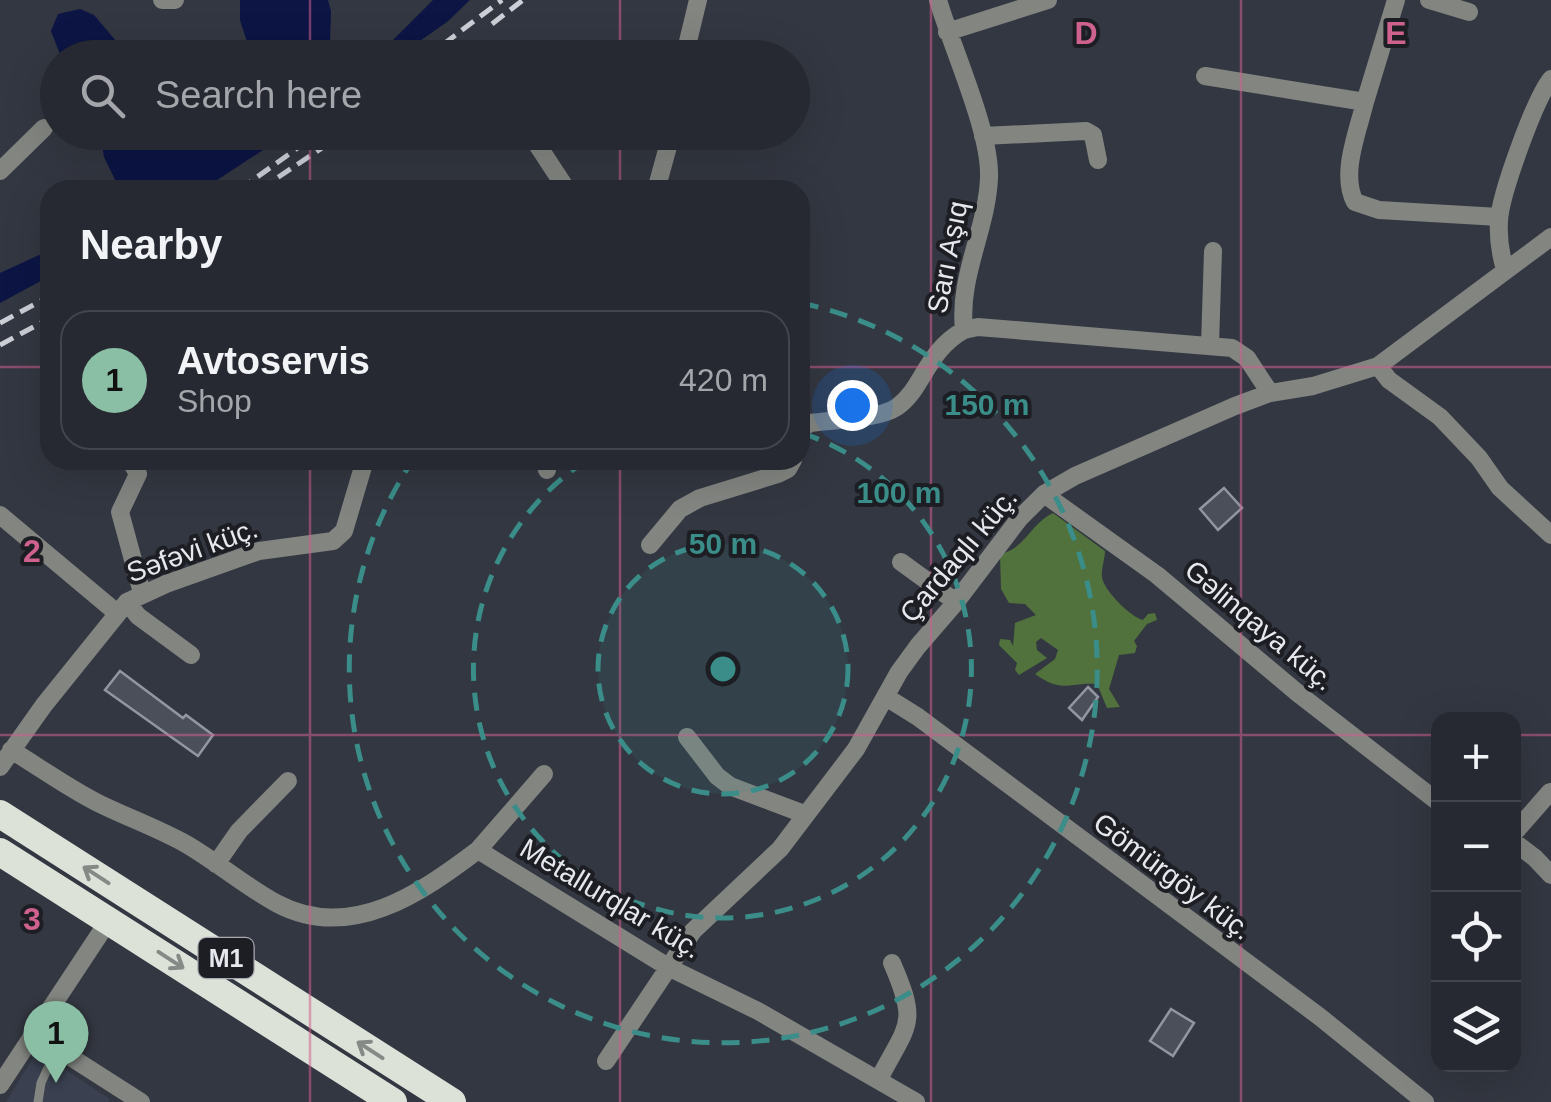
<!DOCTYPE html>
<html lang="en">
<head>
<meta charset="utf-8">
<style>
	:root { --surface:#262931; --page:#2e3139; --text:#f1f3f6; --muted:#a4a6ab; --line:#42454d; --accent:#8abfa5 }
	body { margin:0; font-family:Helvetica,sans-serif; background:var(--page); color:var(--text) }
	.controls { position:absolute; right:30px; bottom:30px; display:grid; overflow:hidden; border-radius:20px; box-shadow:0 10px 40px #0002 }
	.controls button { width:90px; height:90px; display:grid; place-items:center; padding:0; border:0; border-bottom:2px solid var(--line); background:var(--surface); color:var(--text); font:50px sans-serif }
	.you { position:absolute; left:852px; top:405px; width:35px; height:35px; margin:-25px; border:8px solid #fff; border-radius:50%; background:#1a73e8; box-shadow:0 0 0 15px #1a73e833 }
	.badge { display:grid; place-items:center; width:65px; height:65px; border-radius:50%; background:var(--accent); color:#111; font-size:32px; font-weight:700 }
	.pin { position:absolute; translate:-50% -82px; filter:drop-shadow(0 2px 5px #0008) }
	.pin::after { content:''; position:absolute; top:52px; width:35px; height:30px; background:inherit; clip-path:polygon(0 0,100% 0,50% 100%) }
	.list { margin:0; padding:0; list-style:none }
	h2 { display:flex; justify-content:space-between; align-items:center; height:130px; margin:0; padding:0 40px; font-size:42px }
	h2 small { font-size:32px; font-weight:400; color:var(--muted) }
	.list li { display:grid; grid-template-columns:65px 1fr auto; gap:30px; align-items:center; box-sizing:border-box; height:140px; margin:0 20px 20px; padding:0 20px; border:2px solid var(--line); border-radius:30px }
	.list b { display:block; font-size:38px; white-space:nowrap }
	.list p { margin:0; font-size:32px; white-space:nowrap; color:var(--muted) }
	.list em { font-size:32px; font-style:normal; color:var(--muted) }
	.icon { flex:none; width:55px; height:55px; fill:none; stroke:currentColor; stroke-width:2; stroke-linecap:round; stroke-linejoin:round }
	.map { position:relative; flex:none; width:1551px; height:1102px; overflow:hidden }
	.search { position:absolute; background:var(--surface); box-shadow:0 10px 40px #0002; left:40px; top:40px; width:770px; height:110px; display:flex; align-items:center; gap:25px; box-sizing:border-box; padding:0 35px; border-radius:55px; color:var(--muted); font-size:38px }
	.panel { position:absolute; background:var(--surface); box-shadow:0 10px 40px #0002; left:40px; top:180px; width:770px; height:290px; border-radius:30px }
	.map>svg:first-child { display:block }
	.built { fill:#3a4050 }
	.forest { fill:#51723c }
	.water { fill:#0c1544 }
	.building { fill:#4b4f5a; stroke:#9196a2; stroke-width:2.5 }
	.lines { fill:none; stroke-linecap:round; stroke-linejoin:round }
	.service { stroke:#828580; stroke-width:9 }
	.minor { stroke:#828580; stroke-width:18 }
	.trunk { stroke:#dce2d8; stroke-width:28 }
	.rail { stroke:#cdcfd7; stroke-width:5; stroke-dasharray:15 8; stroke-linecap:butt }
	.oneway { stroke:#868a87 }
	.grid { fill:none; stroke:#cf618f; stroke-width:2.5; stroke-opacity:0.55 }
	.ring { fill:none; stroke:#3a8d88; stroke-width:5; stroke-dasharray:18 12 }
	.labels { text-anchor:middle; stroke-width:8; stroke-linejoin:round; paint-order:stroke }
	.shield { fill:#1c1e23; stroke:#a9abb2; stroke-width:2.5 }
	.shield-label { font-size:25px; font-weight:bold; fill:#e6e8ef }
	.street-label { font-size:28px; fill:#e6e8ef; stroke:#1c1e23 }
	.grid-label { font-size:32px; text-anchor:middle; font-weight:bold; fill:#cf618f; stroke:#1c1e23; stroke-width:8; stroke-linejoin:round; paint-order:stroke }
	.centre { fill:#3a8d88; stroke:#1c1e23; stroke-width:5 }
	.ring-label { font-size:30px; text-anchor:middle; font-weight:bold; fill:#3a8d88; stroke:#1c1e23; stroke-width:8; stroke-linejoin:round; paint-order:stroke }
</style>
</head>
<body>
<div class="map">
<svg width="1551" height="1102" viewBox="0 0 1551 1102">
	<rect width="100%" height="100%" fill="#333741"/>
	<path class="built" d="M37,1051L110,1099L108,1102H6Z"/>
	<path class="forest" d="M1053,513L1105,551C1105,558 1101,570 1102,577C1103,590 1132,618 1143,620L1148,614L1155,613L1157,620L1147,624L1134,641L1137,646L1135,653L1119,655L1109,689L1120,707L1107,708L1097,684C1069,682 1063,694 1035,674L1055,659L1058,650L1041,638L1036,642L1037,650L1047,658L1019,675L1015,670L1017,663L999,645L1000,639L1010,640L1013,646L1015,623L1036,615L1025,604L1009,603L1001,589L1000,554C1024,550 1032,522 1053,513Z"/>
	<path class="water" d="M240,0H328L331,11L330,42L351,55L385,48L433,0H470L447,22L397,57L252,58L240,20Z
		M80,9L94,15L128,55L134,57H61L51,31L58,14Z
		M100,133V132L289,133L202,190H120L104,157Z
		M50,250V276L0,303V273Z"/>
	<path class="building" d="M1224,488L1242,508L1218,530L1200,509Z
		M120,671L183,718L186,715L213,735L198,756L105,690Z
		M1088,687L1098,697L1082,720L1069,708Z
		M1171,1009L1194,1023L1173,1056L1150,1041Z"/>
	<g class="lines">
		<path class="service" d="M38,1102L41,1083L57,1048"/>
		<path class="minor" d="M162,0H175
			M1429,0L1469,12
			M947,32L1048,0
			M684,58L698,0
			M1205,76L1365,102L1396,0
			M1365,102C1358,131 1340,174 1355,202L1379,210L1499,217
			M529,132L567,190
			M983,136L1086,131L1093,135L1098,160
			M0,171L44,128
			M656,190L672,132
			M1505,269C1500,253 1498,238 1499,221C1500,195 1535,99 1551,79
			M964,330L978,327L1232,348L1247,358L1270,393
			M1210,345L1213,251
			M1378,366L1389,380L1440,417L1479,458L1500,488L1551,535
			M800,428L811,423C833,420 880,419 897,407C924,388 925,352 964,330C958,277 987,229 989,178C991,132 952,48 938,0
			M130,460L138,474L120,512L142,593
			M544,460L547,470
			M1044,494L1157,575L1300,695L1438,802
			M0,515L117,613
			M650,545L680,509L700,498L778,474L788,469L793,460
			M901,562L956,602
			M127,602L138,616L191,655
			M886,697L918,717L1320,1017L1425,1102
			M687,737L717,776L730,786L804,814
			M11,750C39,767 67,787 96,802C126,817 157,828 186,844C217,862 245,886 276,903C350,943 421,893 478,850L668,967L758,1011L916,1102
			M0,767L44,705L127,602L166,584L259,551L333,541L344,531L365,460
			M1514,833L1550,792
			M1514,842L1535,858L1551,875
			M478,850L544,774
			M216,864L239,831L288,781
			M33,1033L141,1102
			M606,1061L693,931L780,849L856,749L899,672L918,646L956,602L1019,519L1044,494L1075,476L1235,406L1270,393L1313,386L1378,366L1551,237
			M879,1079C908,1023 919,1025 892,963
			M0,1085L109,920"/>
		<path class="trunk" d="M0,814L452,1102
			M0,852L393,1102"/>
		<path class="rail" d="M492,24L523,0
			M425,58L502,0
			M239,190L320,132
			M259,190L346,132
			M0,323L50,296
			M0,345L50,318"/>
	</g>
	<defs><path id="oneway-shaft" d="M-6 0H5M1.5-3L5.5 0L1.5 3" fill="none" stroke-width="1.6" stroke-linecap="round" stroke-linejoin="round" transform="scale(2.5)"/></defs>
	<g class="oneway">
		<use href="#oneway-shaft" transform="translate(96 875) rotate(-147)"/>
		<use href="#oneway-shaft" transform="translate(171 960) rotate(33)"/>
		<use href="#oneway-shaft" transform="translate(370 1050) rotate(-147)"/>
	</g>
	<path class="grid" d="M310,0V58M620,0V58M931,0V1102M1241,0V1102M310,132V190M620,132V190M0,367H50M800,367H1551M310,460V1102M620,460V1102M0,735H1438M1514,735H1551"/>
	<circle cx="723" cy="669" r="125" fill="#3a8d88" fill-opacity=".12"/>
	<g class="ring">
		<circle cx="723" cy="669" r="125"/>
		<path d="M802 433A249 249 0 1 1 587 460"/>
		<path d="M801 303A374 374 0 1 1 411 463"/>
	</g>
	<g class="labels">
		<rect class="shield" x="198.5" y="938" width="55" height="40" rx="8"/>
		<g class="shield-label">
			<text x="226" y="967">M1</text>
		</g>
		<g class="street-label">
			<text transform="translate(947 257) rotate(-79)" y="10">Sarı Aşıq</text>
			<text transform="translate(192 550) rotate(-20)" y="10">Səfəvi küç.</text>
			<text transform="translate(958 555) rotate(-50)" y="10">Çardaqlı küç.</text>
			<text transform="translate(1260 625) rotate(40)" y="10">Gəlinqaya küç.</text>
			<text transform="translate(1173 876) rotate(37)" y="10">Gömürgöy küç.</text>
			<text transform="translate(611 898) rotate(31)" y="10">Metallurqlar küç.</text>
		</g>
	</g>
	<g class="grid-label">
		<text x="1086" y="44">D</text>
		<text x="1396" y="44">E</text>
		<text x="32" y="562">2</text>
		<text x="32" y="930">3</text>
	</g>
	<circle cx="723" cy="669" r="15" class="centre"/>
	<g class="ring-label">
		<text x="987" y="415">150 m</text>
		<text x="899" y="503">100 m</text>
		<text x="723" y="554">50 m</text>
	</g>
</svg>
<div class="controls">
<button>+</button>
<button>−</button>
<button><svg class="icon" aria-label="locate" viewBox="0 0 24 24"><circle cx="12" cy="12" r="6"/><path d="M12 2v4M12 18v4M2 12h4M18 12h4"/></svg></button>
<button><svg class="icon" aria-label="layers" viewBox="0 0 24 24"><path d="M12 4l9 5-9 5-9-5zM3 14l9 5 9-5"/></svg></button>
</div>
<div class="you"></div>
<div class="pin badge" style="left:56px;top:1083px">1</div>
<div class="search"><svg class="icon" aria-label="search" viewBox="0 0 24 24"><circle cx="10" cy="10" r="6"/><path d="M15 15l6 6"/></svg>Search here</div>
<section class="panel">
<h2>Nearby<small></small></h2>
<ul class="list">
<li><span class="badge">1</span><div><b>Avtoservis</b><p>Shop</p></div><em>420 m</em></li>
</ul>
</section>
</div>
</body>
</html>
